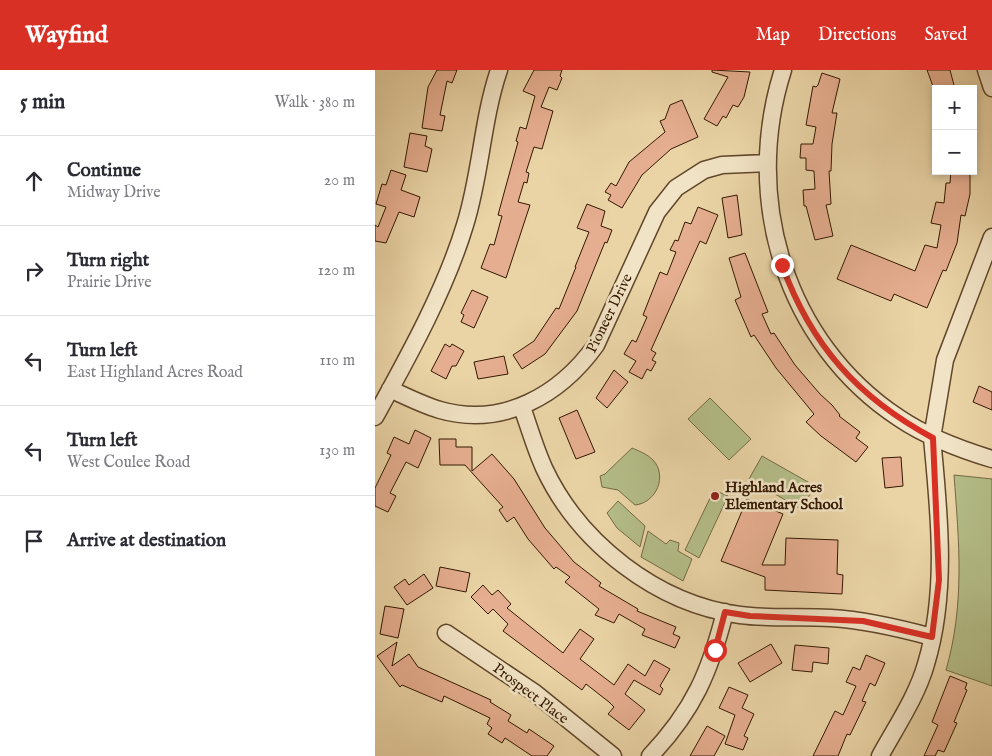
<!DOCTYPE html>
<html lang="en">
<head>
<meta charset="utf-8">
<style>
	:root { --surface:#fff; --page:#f2f2f3; --text:#2b2b33; --muted:#7c7c81; --line:#e1e1e2; --accent:#d93025 }
	body { margin:0; font-family:"IM FELL English",serif; background:var(--page); color:var(--text) }
	.controls { position:absolute; right:15px; top:15px; display:grid; overflow:hidden; border-radius:0px; box-shadow:0 2px 8px #0003 }
	.controls button { width:45px; height:45px; display:grid; place-items:center; padding:0; border:0; border-bottom:1px solid var(--line); background:var(--surface); color:var(--text); font:25px sans-serif }
	.stop { position:absolute; width:15px; height:15px; margin:-11px; border:4px solid #d93025; border-radius:50%; background:#fff }
	.stop.end { background:#d93025; border-color:#fff; box-shadow:0 1px 5px #0008 }
	.list { margin:0; padding:0; list-style:none }
	h2 { display:flex; justify-content:space-between; align-items:center; height:65px; margin:0; padding:0 20px; font-size:21px }
	h2 small { font-size:16px; font-weight:400; color:var(--muted) }
	.list li { display:grid; grid-template-columns:32px 1fr auto; gap:15px; align-items:center; box-sizing:border-box; height:90px; padding:0 20px; border-top:1px solid var(--line) }
	.list b { display:block; font-size:19px; white-space:nowrap }
	.list p { margin:0; font-size:16px; white-space:nowrap; color:var(--muted) }
	.list em { font-size:16px; font-style:normal; color:var(--muted) }
	.icon { flex:none; width:28px; height:28px; fill:none; stroke:currentColor; stroke-width:2; stroke-linecap:round; stroke-linejoin:round }
	.map { position:relative; flex:none; width:617px; height:686px; overflow:hidden }
	header { display:flex; align-items:center; gap:30px; box-sizing:border-box; height:70px; padding:0 25px; background:var(--accent); color:#fff }
	header strong { font-size:24px }
	nav { display:flex; gap:28px; margin-inline-start:auto; font-size:18px }
	main { display:flex }
	aside { flex:1; background:var(--surface) }
	.map>svg:first-child { display:block }
	.green { fill:#b4bd88; stroke:#746a44 }
	.building { fill:#e6ae90; stroke:#331801 }
	.lines { fill:none; stroke-linecap:round; stroke-linejoin:round }
	.minor-casing { stroke:#61472a; stroke-width:19 }
	.minor { stroke:#f1e3c5; stroke-width:16 }
	.route { stroke:#d93025; stroke-width:6 }
	.poi-dot { fill:#8f2418; stroke:#f1e3c5; stroke-width:2 }
	.labels { text-anchor:middle; stroke-width:5; stroke-linejoin:round; paint-order:stroke }
	.street-label { font-size:15px; fill:#331801; stroke:#f1e3c5 }
	.poi-label { font-size:15px; font-weight:bold; fill:#331801; stroke:#f1e3c5; text-anchor:start }
</style>
</head>
<body>
<header>
<strong>Wayfind</strong>
<nav><a>Map</a><a>Directions</a><a>Saved</a></nav>
</header>
<main>
<aside>
<h2>5 min<small>Walk · 380 m</small></h2>
<ul class="list">
<li><svg class="icon" aria-label="ahead" viewBox="0 0 24 24"><path d="M12 20V5M6 11l6-6 6 6"/></svg><div><b>Continue</b><p>Midway Drive</p></div><em>20 m</em></li>
<li><svg class="icon" aria-label="right" viewBox="0 0 24 24"><path d="M7 20v-9h11M14 6l5 5-5 5"/></svg><div><b>Turn right</b><p>Prairie Drive</p></div><em>120 m</em></li>
<li><svg class="icon" aria-label="left" viewBox="0 0 24 24"><path d="M17 20v-9H6M10 6l-5 5 5 5"/></svg><div><b>Turn left</b><p>East Highland Acres Road</p></div><em>110 m</em></li>
<li><svg class="icon" aria-label="left" viewBox="0 0 24 24"><path d="M17 20v-9H6M10 6l-5 5 5 5"/></svg><div><b>Turn left</b><p>West Coulee Road</p></div><em>130 m</em></li>
<li><svg class="icon" aria-label="arrive" viewBox="0 0 24 24"><path d="M6 21V4h12l-3 4 3 4H6"/></svg><div><b>Arrive at destination</b></div></li>
</ul>
</aside>
<div class="map">
<svg width="617" height="686" viewBox="0 0 617 686">
	<rect width="100%" height="100%" fill="#ead4a6"/>
	<filter id="stains"><feTurbulence type="fractalNoise" baseFrequency=".004" numOctaves="4"/><feColorMatrix values="0 0 0 0 .2 0 0 0 0 .09 0 0 0 0 .02 0 0 0 .5 -.17"/></filter>
	<radialGradient id="worn" r=".72"><stop offset=".6" stop-color="#630" stop-opacity="0"/><stop offset="1" stop-color="#630" stop-opacity=".3"/></radialGradient>
	<path class="green" d="M335,328L376,369L354,390L313,349Z
		M257,378C264,381 272,384 278,390C293,406 281,433 260,435L243,420L227,417L225,406L230,404Z
		M387,386L440,416L426,439L374,409Z
		M579,405L617,409V616L571,600C590,534 584,472 579,405Z
		M339,420L353,426L324,488L310,480Z
		M243,431L270,456L265,477L242,458L232,443Z
		M273,461L291,474L295,470L304,473L303,481L317,489L308,511L266,487Z"/>
	<path class="building" d="M62,0H82L77,13L72,11L65,45L70,46L67,61L47,58L53,17Z
		M159,0H187L185,6L187,8L182,20L174,17L166,37L178,41L167,79L159,77L151,102L154,103L152,113L149,112L143,132L155,135L131,208L106,198L115,174L119,175L127,146L123,145L143,72L141,71L145,57L151,59L160,26L148,21Z
		M337,0L375,2L369,27L363,37L358,35L351,48L348,46L342,56L329,49L353,7L337,2Z
		M552,0H575L580,19H559Z
		M447,3L465,9L457,43H462L457,74L456,101H454L456,134L451,135L458,166L440,170L431,136H429L428,120L440,119L439,101L431,100V88H425L426,74H438L441,57L431,55L438,16L441,17L443,15Z
		M307,30L323,67L296,79L267,105L247,138L233,130L236,125L230,122L236,113L241,116L254,92L290,62L285,51L290,49L295,35Z
		M35,63L52,66L50,76L57,79L52,102L29,97Z
		M16,100L31,105L26,120L45,127L39,147L24,142L11,173L0,171V155L3,157L11,137L1,134L7,114L11,115Z
		M576,101H595V124L590,146L586,145L582,173L571,201L568,200L552,238L519,224L516,231L462,209L476,175L540,201L550,175L562,178L566,155L556,153L561,132L569,133L571,113H575Z
		M362,125L367,165L353,168L347,128Z
		M212,134L230,141L226,156L237,160L232,173L230,172L202,241L170,284L147,299L138,285L159,271L181,238L184,239L201,197H200L214,162L202,158Z
		M323,137L343,145L331,174L325,171L276,280L281,283L277,290L281,292L276,301L272,299L267,309L254,302L261,291L249,284L257,270L261,272L272,247L268,245L285,202L292,205L301,182L295,180L300,170L303,171L310,152L316,154Z
		M370,183L393,242L387,244L396,264L399,263L420,295L445,324L457,335L465,345L464,346L485,362L481,368L493,377L481,392L446,366L431,352L439,344L401,298L379,265L376,267L360,230L366,227L354,188Z
		M97,220L113,227L99,258L86,252L89,245L86,243Z
		M70,274L75,277L77,274L89,281L81,296H77L71,309L56,301Z
		M129,286L133,304L103,309L99,292Z
		M239,300L253,312L232,338L221,328Z
		M604,316L617,322V340L598,332Z
		M202,340L220,382L201,389L184,348Z
		M40,360L56,368L43,398L31,392L15,423L21,426L13,442L0,436V418L16,385L12,383L19,367L34,374Z
		M64,369H81V377H97V401L117,384L139,409L170,458L199,492L226,513L224,516L263,539L262,541L301,557L298,564L305,567L300,578L267,565L270,559L244,544L239,553L220,545L224,539L190,512L195,507L181,497L179,499L153,469L139,447L132,452L124,440L128,437L90,395H65Z
		M526,387L528,416L510,418L507,388Z
		M372,429L408,444L387,495H410L411,468L463,470L462,504L468,505L467,524L390,520V507L346,491Z
		M65,497L95,503L91,522L61,516Z
		M49,504L58,518L32,535L19,517L30,509L34,515Z
		M108,515L117,525L123,520L136,534L132,538L188,583L205,559L219,569L205,589L239,615L253,594L270,606L279,590L295,599L285,616L288,619L285,625L259,610L250,624L270,640L254,660L233,644L239,637L234,632L211,614L207,620L128,561L133,554L118,539L113,544L96,527Z
		M10,536L29,539L23,568L5,564Z
		M22,572L17,596L34,584L43,597L116,630L115,632L136,645L133,651L152,663L154,659L179,676L172,686H157L130,668L127,673L113,664L117,658L112,654L115,648L69,626L67,632L27,615L25,617L2,586Z
		M396,574L407,593L375,612L363,593Z
		M420,575L454,578L453,594L438,592L437,602L417,600Z
		M491,585L510,593L500,616L495,613L487,631L491,632L475,665L472,664L463,686H438L460,641L468,645L481,616L471,612L478,597L485,600Z
		M575,606L592,613L590,619L592,620L579,652L582,653L569,682L563,680L560,686H549L563,655L557,652Z
		M354,617L373,625L367,638L379,644L369,666L373,668L368,680L350,674L360,645L344,638Z
		M332,656L350,666L339,686H315Z"/>
	<g class="lines">
		<defs>
			<path id="minor" d="M408,0C367,128 410,273 524,348C552,367 584,379 617,389
				M611,0L617,18
				M15,319C32,327 48,335 65,340C128,358 185,325 221,275L282,142L301,118L329,100L347,95L392,93
				M147,337C154,357 160,378 169,398C204,473 282,534 365,545C395,549 426,546 456,548C491,550 524,558 557,567
				M0,347C33,287 70,221 90,155C106,104 107,50 124,0
				M71,563L160,623L238,686
				M275,686C318,641 335,602 350,542
				M505,686C521,657 542,626 551,594C573,522 564,441 557,368L570,290L617,167"/>
		</defs>
		<use href="#minor" class="minor-casing"/>
		<use href="#minor" class="minor"/>
	</g>
	<g class="lines">
		<path class="route" d="M340,580L350,542L375,546L488,551L557,567L564,510L558,368C482,327 436,275 407,195"/>
	</g>
	<circle class="poi-dot" cx="340" cy="426" r="5"/>
	<g class="labels">
		<g class="street-label">
			<text transform="translate(234 243) rotate(-64)" y="5">Pioneer Drive</text>
			<text transform="translate(156 623) rotate(37)" y="5">Prospect Place</text>
		</g>
		<g class="poi-label">
			<text x="350" y="422">Highland Acres<tspan x="350" dy="17">Elementary School</tspan></text>
		</g>
	</g>
	<rect width="100%" height="100%" filter="url(#stains)"/>
	<rect width="100%" height="100%" fill="url(#worn)"/>
</svg>
<div class="controls">
<button>+</button>
<button>−</button>
</div>
<div class="stop" style="left:340px;top:580px"></div>
<div class="stop end" style="left:407px;top:195px"></div>
</div>
</main>
</body>
</html>
